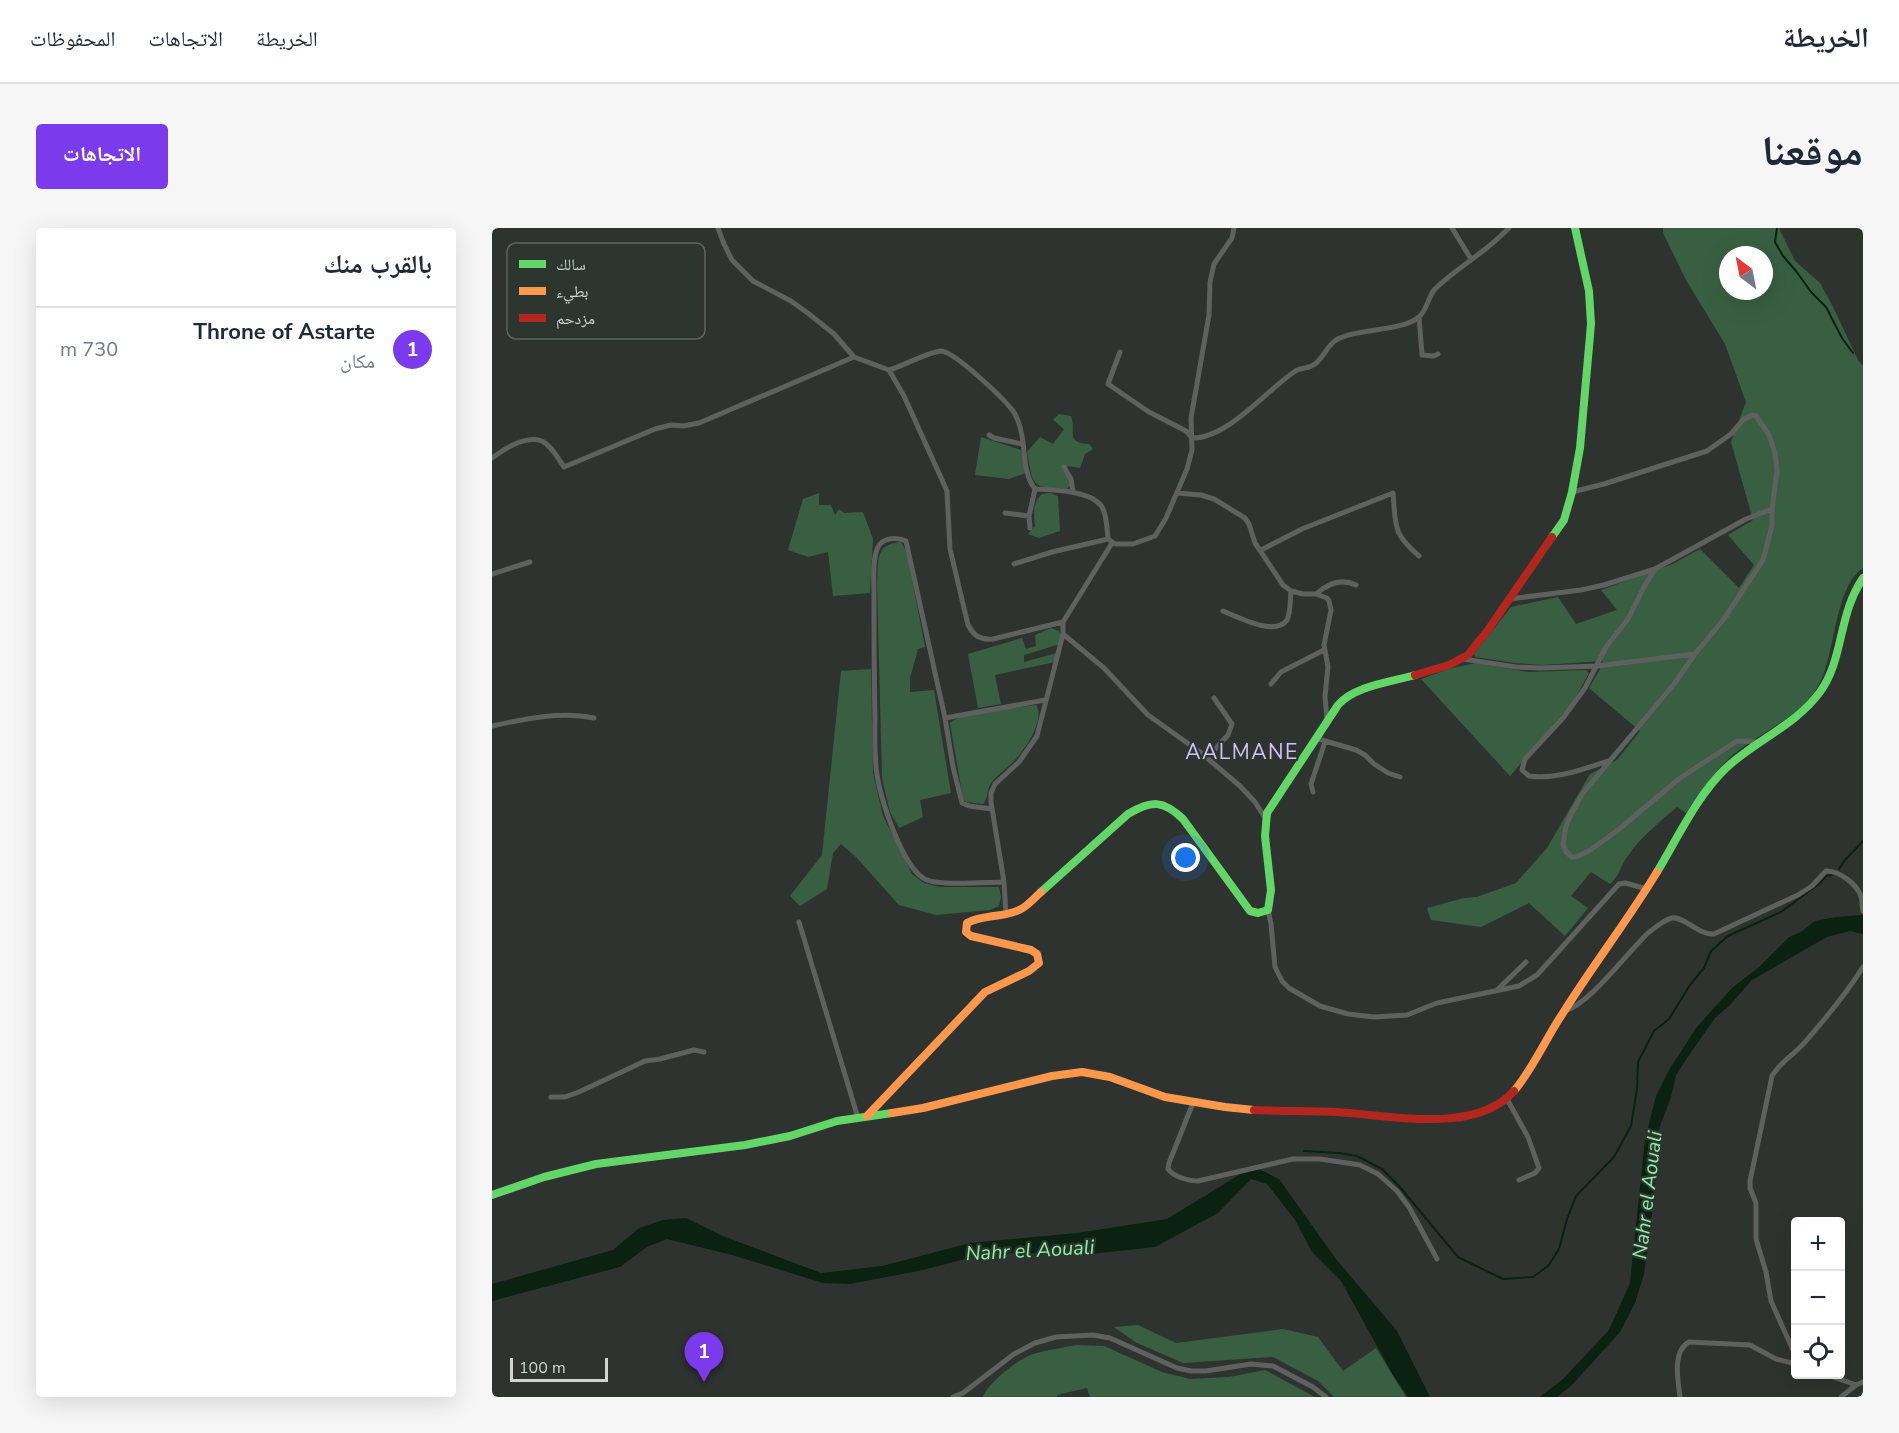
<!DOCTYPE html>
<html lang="ar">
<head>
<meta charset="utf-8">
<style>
	:root { --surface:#fff; --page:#f6f6f7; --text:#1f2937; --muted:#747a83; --line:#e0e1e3; --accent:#7c3aed }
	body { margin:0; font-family:"Nunito Sans","Noto Naskh Arabic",sans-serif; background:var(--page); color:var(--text); direction:rtl }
	.controls { position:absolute; right:18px; bottom:18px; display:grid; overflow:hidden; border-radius:6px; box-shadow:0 6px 24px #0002 }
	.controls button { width:54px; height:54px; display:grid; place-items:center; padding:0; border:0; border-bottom:2px solid var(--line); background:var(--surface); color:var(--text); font:30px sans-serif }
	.compass { position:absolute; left:1227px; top:18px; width:54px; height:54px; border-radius:50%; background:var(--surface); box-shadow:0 6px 24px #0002; rotate:328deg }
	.scale { position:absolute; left:18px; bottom:15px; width:98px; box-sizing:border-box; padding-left:6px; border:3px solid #d0d5d1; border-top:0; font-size:16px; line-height:21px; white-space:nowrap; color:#d0d5d1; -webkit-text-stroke:4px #2d352f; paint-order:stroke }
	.you { position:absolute; left:694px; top:630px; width:21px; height:21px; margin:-15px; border:4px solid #fff; border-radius:50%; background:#1a73e8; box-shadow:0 0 0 9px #1a73e833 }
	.badge { display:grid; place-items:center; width:39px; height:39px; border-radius:50%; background:var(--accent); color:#fff; font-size:20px; font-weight:700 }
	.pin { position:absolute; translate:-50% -50px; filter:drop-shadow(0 2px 3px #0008) }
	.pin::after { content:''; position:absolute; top:32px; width:21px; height:18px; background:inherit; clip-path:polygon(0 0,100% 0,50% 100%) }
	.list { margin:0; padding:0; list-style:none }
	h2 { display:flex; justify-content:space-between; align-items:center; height:78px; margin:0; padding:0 24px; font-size:26px }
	h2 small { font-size:20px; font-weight:400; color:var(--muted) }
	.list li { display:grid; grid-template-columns:39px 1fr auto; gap:18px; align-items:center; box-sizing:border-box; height:84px; padding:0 24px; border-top:2px solid var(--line) }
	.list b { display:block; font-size:22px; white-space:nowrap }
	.list p { margin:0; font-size:20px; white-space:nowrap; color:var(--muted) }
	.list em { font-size:20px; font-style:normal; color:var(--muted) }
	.icon { flex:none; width:33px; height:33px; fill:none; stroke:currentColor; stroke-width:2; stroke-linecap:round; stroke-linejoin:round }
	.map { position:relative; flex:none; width:1371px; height:1169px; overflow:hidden; direction:ltr; border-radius:6px }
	header { display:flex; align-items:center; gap:36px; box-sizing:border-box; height:84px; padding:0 30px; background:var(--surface); border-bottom:2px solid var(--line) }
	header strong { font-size:28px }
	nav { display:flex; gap:33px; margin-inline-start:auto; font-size:21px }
	.intro { display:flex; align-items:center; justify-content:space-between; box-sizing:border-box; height:144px; padding:0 36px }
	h1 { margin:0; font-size:42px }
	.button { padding:15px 27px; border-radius:6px; background:var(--accent); color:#fff; font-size:21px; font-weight:700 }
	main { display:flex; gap:36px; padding:0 36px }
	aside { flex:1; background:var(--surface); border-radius:6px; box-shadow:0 6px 24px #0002 }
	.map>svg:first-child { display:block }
	.green { fill:#395f42; fill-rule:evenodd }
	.water { fill:#0b2111 }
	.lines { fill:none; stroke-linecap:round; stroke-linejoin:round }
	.stream { stroke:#0b2111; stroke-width:2 }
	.street { stroke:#5f615f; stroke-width:5 }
	.fast { stroke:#63d668; stroke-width:8 }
	.slow { stroke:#ff974d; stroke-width:8 }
	.jam { stroke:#b3261e; stroke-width:8 }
	.labels { text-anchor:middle; stroke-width:4.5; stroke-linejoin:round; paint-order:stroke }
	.water-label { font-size:20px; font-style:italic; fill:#8cf0a6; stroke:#2d352f }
	.quarter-label { font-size:21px; letter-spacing:1.5px; fill:#d4c0f9; stroke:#2d352f }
	.key { fill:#2d352f; stroke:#5e6560; stroke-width:1.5 }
	.key-label { font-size:16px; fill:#d0d5d1 }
</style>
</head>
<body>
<header>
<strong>الخريطة</strong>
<nav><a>الخريطة</a><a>الاتجاهات</a><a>المحفوظات</a></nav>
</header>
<div class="intro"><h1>موقعنا</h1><a class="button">الاتجاهات</a></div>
<main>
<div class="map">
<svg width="1371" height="1169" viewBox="0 0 1371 1169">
	<rect width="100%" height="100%" fill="#2f3330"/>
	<path class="green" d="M1171,0H1287L1303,33L1328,55L1341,79L1366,132L1371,138V340C1344,357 1343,421 1330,450C1315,486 1276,500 1247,522C1225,538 1210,563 1194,585L1185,579C1167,594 1149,609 1135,629C1128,639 1128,647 1118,656L1099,644L1079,668L1096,680L1073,708L1037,675L989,699L939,692L935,680L972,670L985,669L1024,655L1055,620L1098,546L1125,532L1148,503L1097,460L1107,443L1111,433L1050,437L1023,435L983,429L982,426L1019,379L1066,369L1084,396L1125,382L1109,362L1181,336L1208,321L1247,360L1262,337L1236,307L1261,292L1239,214L1254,174L1233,116L1194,52L1171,5ZM1236,27H1272V63H1236Z
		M567,186L579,188C585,205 572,214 597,216L601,221L593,226L588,240L576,238L573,243L576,248L578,257L575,261C538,258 542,260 535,224L548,209L561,216L572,201L561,192Z
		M489,209L529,222L534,245L517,251L483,247Z
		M327,265V277H339L343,287L347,281L352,285L371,284L381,311L378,365L341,368L336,324L316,329L296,322L311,271Z
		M558,265L566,268L568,303L547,310L536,306L543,298C542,287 540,274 550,266Z
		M409,314L415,325L433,419L426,421L418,450V464L442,462L459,565L428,572L431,589L407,600L398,584L390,550L385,355C387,333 382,316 409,314Z
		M559,400L567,403L570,409L568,416L532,427V434L565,425L563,434L503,447L509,476L486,480L476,426L530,410L534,421L544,418L543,407Z
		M984,435L1036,444L1094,442L1097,445L1081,474L1018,548L929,451L960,440Z
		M379,441L381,545L391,588L420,646L432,655L448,659H507L509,669L507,678L498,682L444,687L407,677L364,629L349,616L341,625L335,661L308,678L298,668L330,627L349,443Z
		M544,477C554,491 533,521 523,532C516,540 506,546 499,555C494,562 497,570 491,576L474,574L471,571L458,495C471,483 524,480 544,477Z
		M646,1097L684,1115L791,1101L826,1109L851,1143L884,1120L914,1169H842L826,1153L781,1129L691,1135L643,1114L622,1099Z
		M584,1117L612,1118L670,1144L698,1151L737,1149L773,1142L823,1169H598L595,1160L565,1167V1169H491C495,1155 528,1130 541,1126C555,1122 570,1120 584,1117Z"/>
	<path class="water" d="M1371,687V706L1358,703L1335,709L1260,752L1237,778L1223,790L1195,830L1184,847L1179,869L1164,909L1162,970L1152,1046L1143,1075L1128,1104L1079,1158L1065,1169H1048L1071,1151L1117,1102L1138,1055L1153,911L1164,868L1177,842L1204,800L1240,760L1267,739L1297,709L1309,704L1323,693L1344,689Z
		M765,940L787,951L844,1031L905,1103L938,1169H916L901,1147L849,1053L820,1024L803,992L775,956L759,951L726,985L663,1019L589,1027L499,1024L431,1042L358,1056L331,1055L240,1027L175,1011L155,1019L128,1039L0,1073V1056L121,1022L147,1000L171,992L194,990L231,1008L329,1045L390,1038L478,1015L585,1005L675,991L747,947Z"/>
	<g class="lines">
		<path class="stream" d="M1285,0L1283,14L1291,28L1304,43L1319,64L1334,79L1350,110L1361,125
			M1347,641L1353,632L1371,613
			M812,923L847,925L865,928L873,932L890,941L907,958L966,1029L1011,1051L1041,1049L1056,1038L1067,1021L1075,991L1084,968L1122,929L1139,898L1145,861L1146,834L1162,803L1177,791L1198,757L1212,740L1219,723L1236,708L1289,684L1328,655L1334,648L1340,647"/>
		<path class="street" d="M226,0L232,16L240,32L261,53L299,73L317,86L342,106L362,129L397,142C411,138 436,124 449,123C462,123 516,174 523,186C525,190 528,198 529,203C534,223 530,244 543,261C561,262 599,262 610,279C615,287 615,302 616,311
			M960,0L979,31
			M927,89L930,127L942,128L946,126
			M628,124L616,156L657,184L694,203L700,210C735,211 775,162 802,144C808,139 817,141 823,136C832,129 835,118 844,112C864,100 909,104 927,89C935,82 936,69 943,61C959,45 979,33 997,18C1004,13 1010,6 1017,0
			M397,142L412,168L455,263L458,321L476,397C482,408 488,412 501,411L571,394
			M497,207L502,210L530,216
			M0,230C12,221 34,207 50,213C60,218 66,231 72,239L163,201L179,197L191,198L207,195L362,129
			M572,239L579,251L581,264
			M1080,264L1112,256L1215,223L1239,206L1251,192L1260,187L1264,188L1277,207L1283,225L1285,243L1280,281V298L1271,332L1232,391L1203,426L1182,456L1091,565L1079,586L1074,598L1071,616L1074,624L1080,629H1084L1097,623L1126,602L1188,550L1245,513L1266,514
			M685,265L709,267L722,271L753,290L757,296L763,315L791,357L799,363L811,366H824L835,370L837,373L839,382L832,417L836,439L833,468L835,493
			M513,285L537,288
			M538,300L537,288L543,261
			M769,322L810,301L901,265C904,298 900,305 927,328
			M522,336L560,324L616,311L623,316H641L663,308L674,290L695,241L700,222L699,190L717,87L718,54L722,36L740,10L742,0
			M0,346L38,334
			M824,366C835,356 849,350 864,357
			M1017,371L1089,362L1112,357L1163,341L1254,291L1280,281
			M731,383C746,389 783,409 795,392C799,384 798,371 799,363
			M571,406L612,440L656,487L708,524L748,558L763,574L773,590
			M971,431L1024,439L1048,440L1105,438L1203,426
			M779,456L789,444L832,422
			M453,490L414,313C406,309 391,309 386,319C380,330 382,356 382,369C382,409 382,448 383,488C383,507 382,528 385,547C389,572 409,635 431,650C444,659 494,654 512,654
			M0,498C33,491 68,483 102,490
			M823,510L864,522L873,527L882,536L896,545L908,549
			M715,530L736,507L740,496L722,470
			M1116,533C1092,541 1063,552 1037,548L1030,542L1033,531L1071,490L1093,460L1114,419L1136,391L1152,359L1163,341
			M821,564L819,556L833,514
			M500,581L477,578L470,575L461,539L453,490L553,472
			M776,682L779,696L783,739L790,753L797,760L828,778L856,786L882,789L915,787L945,775L1027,758L1045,747L1127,656L1133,655L1155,661
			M514,687L512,654L499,574V565L503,556L527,534L545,508L571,406V394L620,315
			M307,694L366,890
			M1005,762L1034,734
			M1071,784C1099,775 1133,727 1156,705C1163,700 1171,692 1180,690C1192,688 1206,707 1222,706L1306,667L1320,658L1334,643C1347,643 1364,655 1369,668C1370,673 1370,678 1371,683
			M59,869H73L87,864L153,833L168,831L202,822L212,824
			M1015,871L1036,909L1047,940L1043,945L1027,952
			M701,875L677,935L676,941C682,949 696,953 706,953L801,931H828L868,937L886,946L905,963L917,979L945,1031
			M1304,1129L1279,1073L1274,1044L1264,1011V975L1258,960V953L1280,848C1288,834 1302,827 1313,814C1334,790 1354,766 1371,739
			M1333,1146L1364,1157
			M461,1169L471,1165L522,1126L543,1115L564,1109L601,1107L618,1110L685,1140L699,1143H714L759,1136L781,1138L821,1159L834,1169
			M1188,1169C1186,1153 1180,1123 1197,1114L1258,1117L1284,1131L1304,1136
			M1349,1169L1364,1157L1371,1154"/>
		<path class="fast" d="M1060,309L1072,292L1080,264L1088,220L1099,96L1097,63L1083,0
			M1165,644C1185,611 1205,568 1233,541C1262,513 1303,498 1328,464C1352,431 1346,386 1371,350
			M549,664L636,586C660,572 671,572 691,591L758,683L766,685L776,682L779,662L773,608L775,585L846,477C862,458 899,454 923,447
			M0,967L52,949L104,936L253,917L298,908L345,893L400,885"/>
		<path class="slow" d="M1022,863C1042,839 1054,810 1071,785C1101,737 1136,692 1165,644
			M400,885L431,880L560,848L590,844L618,849L673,869L733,879L762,882
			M375,888L493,764L537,743L547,735L545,726L539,722L479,708L474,704L475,695C491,686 510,690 527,682C535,679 542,670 549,664"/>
		<path class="jam" d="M923,447L957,437L976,427L996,402L1060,309
			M762,882C790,883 817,883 845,884C898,887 983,907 1022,863"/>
	</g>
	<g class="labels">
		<g class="water-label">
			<text transform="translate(1155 967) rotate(-83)" y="7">Nahr el Aouali</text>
			<text transform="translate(538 1022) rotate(-3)" y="7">Nahr el Aouali</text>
		</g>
		<g class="quarter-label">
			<text x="750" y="531">AALMANE</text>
		</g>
	</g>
	<rect x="15" y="15" width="198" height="96" rx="9" class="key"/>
	<rect x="27" y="32" width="27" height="8" fill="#63d668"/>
	<rect x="27" y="59" width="27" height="8" fill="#ff974d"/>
	<rect x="27" y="86" width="27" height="8" fill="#b3261e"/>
	<g class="key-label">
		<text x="64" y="42">سالك</text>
		<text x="64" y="69">بطيء</text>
		<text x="64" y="96">مزدحم</text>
	</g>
</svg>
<div class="controls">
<button>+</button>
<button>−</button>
<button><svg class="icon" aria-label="locate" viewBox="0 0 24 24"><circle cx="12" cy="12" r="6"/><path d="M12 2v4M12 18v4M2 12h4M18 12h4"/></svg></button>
</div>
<svg class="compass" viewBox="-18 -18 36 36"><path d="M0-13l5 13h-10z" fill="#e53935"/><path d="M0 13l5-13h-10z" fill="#747a83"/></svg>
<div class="scale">100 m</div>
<div class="you"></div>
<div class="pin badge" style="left:212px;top:1154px">1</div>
</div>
<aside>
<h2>بالقرب منك<small></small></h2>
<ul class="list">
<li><span class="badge">1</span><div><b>Throne of Astarte</b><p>مكان</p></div><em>730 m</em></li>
</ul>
</aside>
</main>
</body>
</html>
